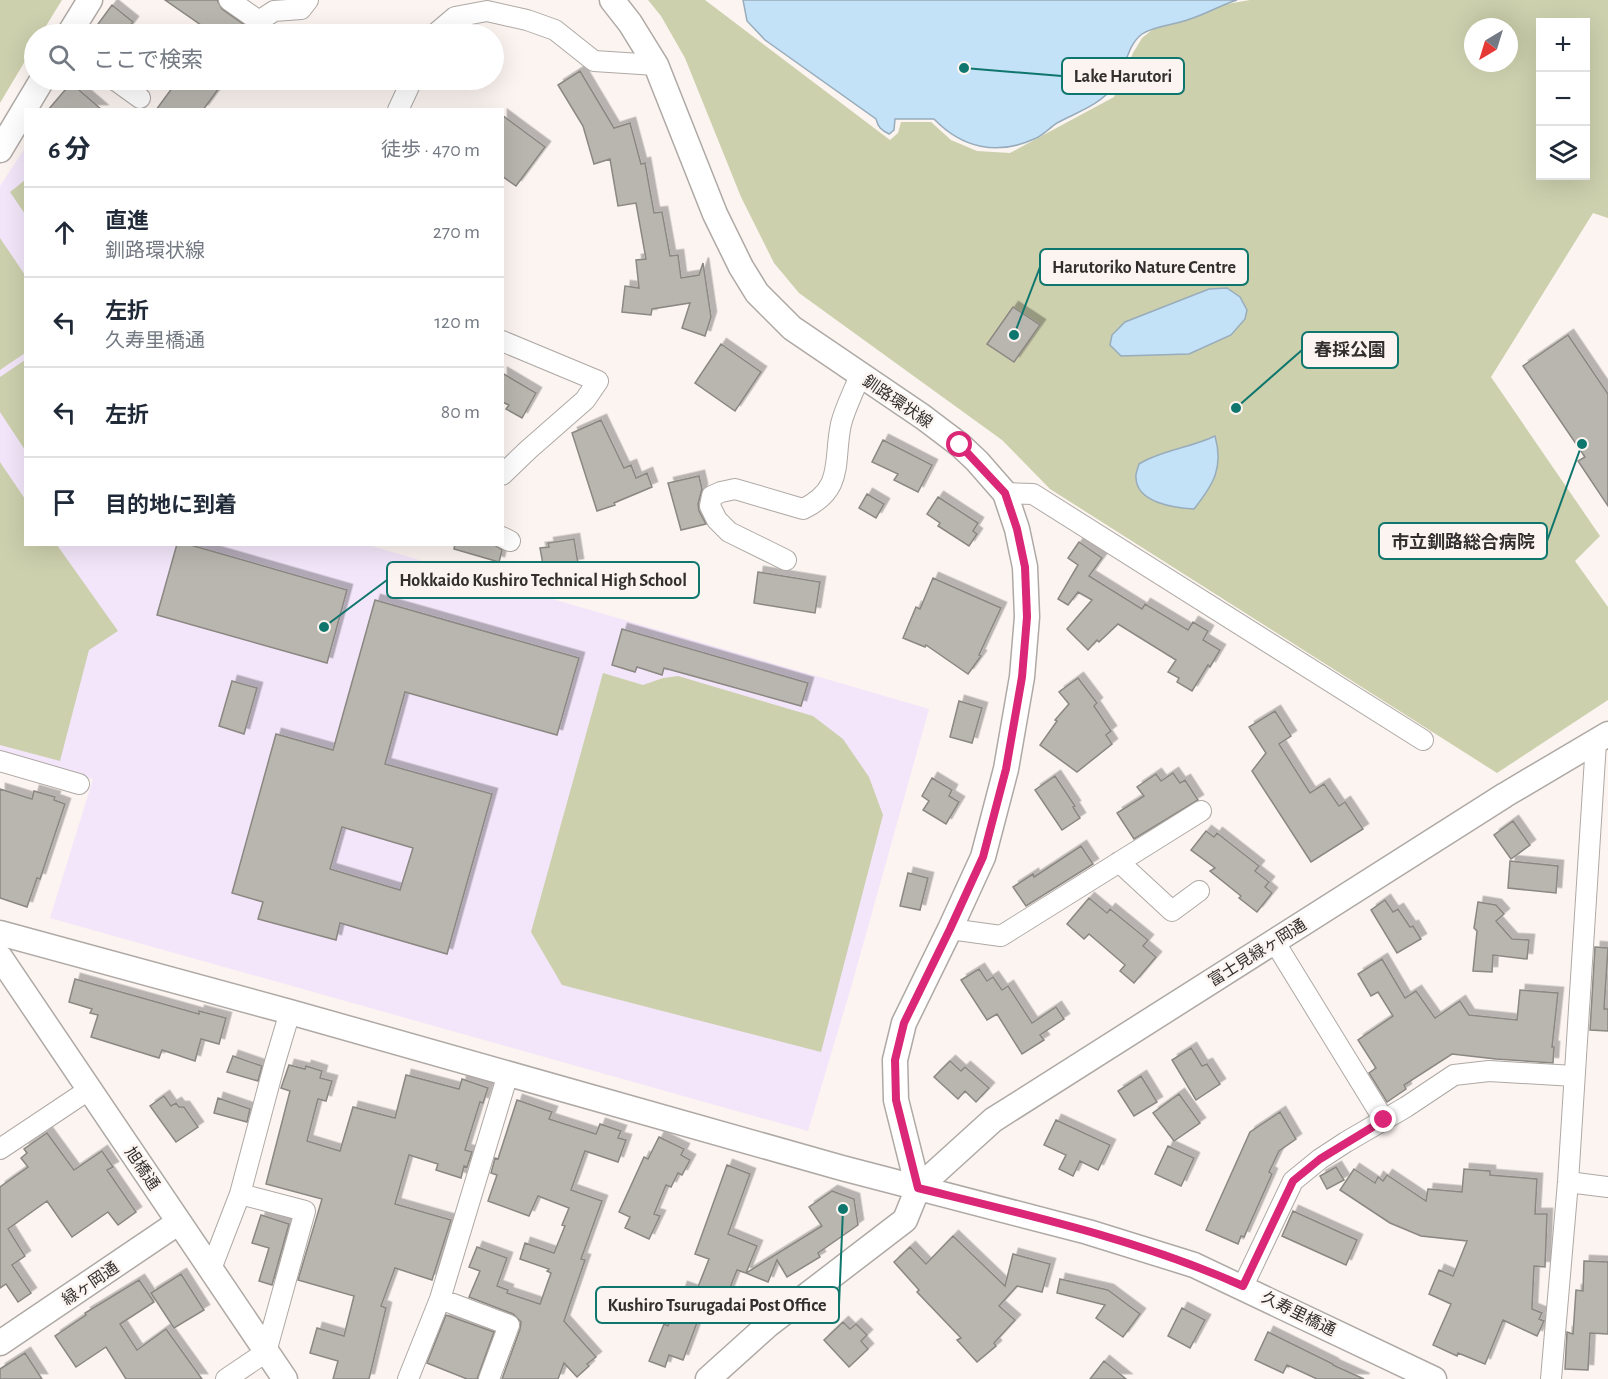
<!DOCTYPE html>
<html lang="ja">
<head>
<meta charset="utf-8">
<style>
	:root { --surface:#fff; --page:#f6f6f7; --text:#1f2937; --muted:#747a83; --line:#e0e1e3 }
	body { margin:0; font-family:"Alegreya Sans","Noto Sans JP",sans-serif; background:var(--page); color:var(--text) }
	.controls { position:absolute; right:18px; top:18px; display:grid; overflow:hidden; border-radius:0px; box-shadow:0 6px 24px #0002 }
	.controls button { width:54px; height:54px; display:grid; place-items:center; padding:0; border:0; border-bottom:2px solid var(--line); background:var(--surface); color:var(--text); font:30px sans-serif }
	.compass { position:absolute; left:1464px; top:18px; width:54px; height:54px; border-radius:50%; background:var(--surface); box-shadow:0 6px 24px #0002; rotate:218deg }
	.stop { position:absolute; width:18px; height:18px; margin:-14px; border:4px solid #db2777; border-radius:50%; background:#fff }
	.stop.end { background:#db2777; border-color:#fff; box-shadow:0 2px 6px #0008 }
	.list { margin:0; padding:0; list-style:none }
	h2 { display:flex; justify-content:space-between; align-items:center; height:78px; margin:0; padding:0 24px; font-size:26px }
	h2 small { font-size:20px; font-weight:400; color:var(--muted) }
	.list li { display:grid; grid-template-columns:39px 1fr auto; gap:18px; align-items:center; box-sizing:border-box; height:90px; padding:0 24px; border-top:2px solid var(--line) }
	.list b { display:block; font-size:22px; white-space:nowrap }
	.list p { margin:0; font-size:20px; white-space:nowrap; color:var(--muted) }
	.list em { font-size:20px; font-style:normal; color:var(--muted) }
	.icon { flex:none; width:33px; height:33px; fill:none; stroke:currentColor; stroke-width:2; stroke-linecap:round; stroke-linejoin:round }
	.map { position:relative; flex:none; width:1608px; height:1379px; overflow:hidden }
	.search { position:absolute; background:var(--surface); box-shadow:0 6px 24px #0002; left:24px; top:24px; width:480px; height:66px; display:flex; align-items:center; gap:15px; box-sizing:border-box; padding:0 21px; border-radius:33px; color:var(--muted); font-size:22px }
	.panel { position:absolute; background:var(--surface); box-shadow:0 6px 24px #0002; left:24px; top:108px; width:480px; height:438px; border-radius:0px }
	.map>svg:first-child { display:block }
	.education { fill:#f3e6fa }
	.green { fill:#ccd0ad; fill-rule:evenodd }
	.water { fill:#c3e1f7; stroke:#98acbb; stroke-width:1.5 }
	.building { fill:#b9b5af; stroke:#8b8782; stroke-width:1.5; fill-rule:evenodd; filter:url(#shadow) }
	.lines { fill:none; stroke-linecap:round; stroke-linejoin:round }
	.minor-casing { stroke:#afa9a5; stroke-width:22 }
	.tertiary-casing { stroke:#afa9a5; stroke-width:27 }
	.minor { stroke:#fff; stroke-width:20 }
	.tertiary { stroke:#fff; stroke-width:24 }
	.route { stroke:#db2777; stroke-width:8 }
	.labels { text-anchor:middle; stroke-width:5; stroke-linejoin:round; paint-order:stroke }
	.street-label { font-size:16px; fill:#322f2e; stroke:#fbf4f0 }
	.leader { fill:none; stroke:#0f766e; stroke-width:2 }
	.callout-dot { fill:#0f766e; stroke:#fbf4f0; stroke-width:2 }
	.callout { fill:#fbf4f0; stroke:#0f766e; stroke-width:2 }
	.callout-label { font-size:18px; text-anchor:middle; font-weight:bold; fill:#322f2e }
</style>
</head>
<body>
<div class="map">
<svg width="1608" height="1379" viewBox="0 0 1608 1379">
	<defs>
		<filter id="shadow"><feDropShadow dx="5.5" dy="-5.5" stdDeviation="0" flood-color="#0004"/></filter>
	</defs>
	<rect width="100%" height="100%" fill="#fbf4f0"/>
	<path class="education" d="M25,148L26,544L368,545L929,709L852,984L808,1131L50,918L93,779L0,755V186Z"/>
	<path class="green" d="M0,0H62L41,34H34V46L0,103Z
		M648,0H705L890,140L898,133L901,122H931L951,140L977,151L1010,153L1114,97L1133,53L1142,38L1168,17L1200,1L1227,4L1250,0H1608V218L1593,213L1491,377L1600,536L1575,561L1608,607V700L1497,773L1050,489L1002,440L799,293L774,263L741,197L685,58L661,16ZM1540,22H1586V176H1540ZM1473,27H1509V63H1473Z
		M25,180V214L10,192Z
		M0,238L25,275V353L0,370Z
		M25,360V450L0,412V377Z
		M0,462L25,499L26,544L57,545L118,631L89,650L60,761L0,745Z
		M603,673L643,685L663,678L678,676L813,716L843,739L869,777L883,815L821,1052L562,985L531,932Z"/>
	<path class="water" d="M743,0H1237C1221,5 1206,14 1190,19C1176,25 1155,25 1142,34C1126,46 1126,70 1114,86C1099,106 1077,112 1057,123C1049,128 1043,136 1034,139C997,156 962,148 934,119H895L894,130L889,134C881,130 878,127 876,119L765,40L747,21Z
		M1227,288L1240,297L1247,310L1245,319L1231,335L1189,354L1121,356L1110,345L1112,335L1125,322L1209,289Z
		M1215,436C1224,468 1213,485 1194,509C1175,508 1137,503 1136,478C1135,474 1138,468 1139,464C1162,450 1190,448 1215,436Z"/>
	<path class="building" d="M165,0H217L222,9L246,26L240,34H214Z
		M112,5L133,22L124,34H111L98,24Z
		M580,71L614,128L630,123L641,164L645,163L654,213L662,212L670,256L678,255L681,278L699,275L703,263L711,317L705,336L682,328L690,303L652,309L651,315L622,312L625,286L639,288L636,260L646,259L636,203L618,206L610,159L594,164L583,126L558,85Z
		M178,80H225L203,110H156Z
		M71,83L102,110H48Z
		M502,115L545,147L516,186L502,176Z
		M1013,307L1040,325L1014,362L987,344Z
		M1568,335L1608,394V506L1578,461L1585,457L1523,366Z
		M721,344L761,372L735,411L695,383Z
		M502,373L536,393L522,418L506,409L509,405L502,402Z
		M601,420L624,468L631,465L636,478L647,473L652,487L614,503L615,505L597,511L572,433Z
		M883,440L932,465L918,492L894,480L898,474L872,462Z
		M699,476L702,489L698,504L699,511L706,524L681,530L668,483Z
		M867,494L884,504L876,518L859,508Z
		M938,497L978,523L973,531L977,534L969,546L938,526L940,523L927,514Z
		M574,539L578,564L544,570L540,548L549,547L548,543Z
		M1079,542L1102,558L1089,576L1142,609L1145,604L1188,630L1193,622L1208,631L1203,640L1220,650L1210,667L1208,665L1192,691L1177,682L1179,678L1168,672L1176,660L1118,624L1099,642L1097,640L1088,650L1067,629L1092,600L1078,592L1068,605L1058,599L1078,565L1068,558Z
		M177,544H187L347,590L327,663L157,615Z
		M455,544H493L502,550L499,562L454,549Z
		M758,572L820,582L815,613L754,603Z
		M933,578L1001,608L979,655L981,656L968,674L926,645L925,647L903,638L916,607L920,609Z
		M375,600L579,658L557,735L405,692L385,764L492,794L447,954L340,923L336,940L258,919L263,902L232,893L276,734L333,750ZM342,827L413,848L400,890L330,869Z
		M622,629L808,683L801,706L664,668L662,675L637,667L635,672L612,665Z
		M1078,678L1097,703L1094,706L1111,731L1106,735L1112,744L1077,772L1040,745L1057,721L1055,720L1069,704L1059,692Z
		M232,681L257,688L244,734L219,726Z
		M959,701L982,708L972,743L950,737Z
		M1275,711L1291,736L1279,744L1310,793L1324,784L1339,806L1345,802L1363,829L1311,862L1252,771L1266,753L1249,727Z
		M1173,773L1180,783L1185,780L1198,800L1134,839L1117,813L1144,796L1137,787L1156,774L1161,781Z
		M1055,776L1075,806L1073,807L1080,818L1062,830L1035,790Z
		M932,778L952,790L949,796L959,802L946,824L923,810L929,801L922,796Z
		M0,789L32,799L34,791L55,797L54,800L65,804L40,879L37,878L27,907L0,898Z
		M1513,821L1530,845L1511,859L1494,835Z
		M1206,831L1214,837L1217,833L1259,866L1255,871L1269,882L1265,887L1272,893L1257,912L1239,898L1241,896L1210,871L1215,868L1191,850Z
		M1081,846L1093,864L1026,906L1013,887L1033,874L1034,877Z
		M1510,861L1558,866L1556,893L1508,888Z
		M908,873L928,878L920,910L900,906Z
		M1089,898L1107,913L1110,909L1148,940L1143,946L1156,957L1134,983L1120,971L1125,965L1089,934L1084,939L1067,924Z
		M1385,900L1393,912L1398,909L1410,927L1413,926L1421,939L1397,953L1371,910Z
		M1478,902L1496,905L1504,914L1496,921L1512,939L1529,940L1527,959L1493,955L1492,972L1473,971L1477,931L1474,928Z
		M1595,947L1608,948L1604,1009H1608V1031L1590,1030Z
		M1382,959L1405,998L1416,991L1435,1018L1460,1001L1469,1015L1517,1020L1520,990L1558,993L1552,1047H1554L1553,1063L1496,1059L1452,1054L1404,1085L1406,1089L1387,1102L1369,1073L1376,1068L1358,1040L1393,1016L1378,992L1371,996L1358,974Z
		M979,969L987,981L993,977L1002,990L1008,986L1032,1023L1056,1007L1064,1019L1040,1035L1044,1040L1022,1054L997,1014L987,1020L961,980Z
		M75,979L199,1014V1011L226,1018L219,1044L201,1039L195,1061L162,1050L159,1058L91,1037L98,1015L90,1013L92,1009L69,1002Z
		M1191,1048L1202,1066L1207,1064L1220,1084L1196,1100L1172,1060Z
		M233,1056L262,1066L258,1081L227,1072Z
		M950,1061L961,1071L965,1067L989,1088L976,1102L965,1091L958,1099L934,1077Z
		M289,1065L305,1069L306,1066L322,1071L320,1078L332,1081L326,1101L318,1099L307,1141L340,1151L353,1107L395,1118L406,1075L459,1089L462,1079L488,1088L483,1103L480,1102L465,1150L472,1152L467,1167L464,1166L461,1178L436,1170L438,1164L409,1155L395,1204L451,1220L432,1280L395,1268L381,1306L386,1308L369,1379H333L338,1361L310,1353L317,1328L344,1336L354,1296L298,1280L322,1199L266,1184L290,1091L281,1088Z
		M1141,1076L1157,1102L1134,1116L1118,1091Z
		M1179,1094L1200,1123L1174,1141L1153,1113Z
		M164,1096L171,1106L176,1103L179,1107H184L198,1127L176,1142L150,1106Z
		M218,1098L250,1109L247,1122L214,1113Z
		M517,1100L552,1112L549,1119L596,1134L600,1124L621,1131L618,1138L626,1140L618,1162L585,1151L571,1190L602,1201L581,1259L585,1260L564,1321L596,1357L587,1364L589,1366L577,1377L564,1363L558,1379H502L520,1329L521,1322L513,1314L469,1297L480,1271L469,1267L477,1247L507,1258L497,1286L508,1290L507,1293L540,1304L551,1273L547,1271L549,1269L520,1259L525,1243L554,1253L565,1226L562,1225L569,1208L538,1196L529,1216L488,1201L497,1175L491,1173L495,1158L498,1159Z
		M1280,1112L1296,1139L1279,1151L1269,1172L1272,1174L1244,1237L1241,1236L1238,1244L1206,1230L1250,1132Z
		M1056,1120L1110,1145L1098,1170L1080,1161L1073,1176L1059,1169L1066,1155L1044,1145Z
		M47,1133L74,1170L102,1151L113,1167L107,1170L136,1212L118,1225L108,1212L72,1237L47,1201L8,1229L25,1256L12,1265L31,1293L18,1302L6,1284L0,1288V1187L28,1167L21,1158L27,1153L24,1149Z
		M659,1137L684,1149L681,1155L690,1160L682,1175L678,1173L671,1187L666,1185L654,1214L660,1216L649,1239L625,1228L630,1217L619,1212L644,1157L648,1159Z
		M1168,1146L1194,1158L1181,1186L1155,1174Z
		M727,1165L750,1174L728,1234L757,1246L746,1273L737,1270L718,1318L701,1312L683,1360L669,1355L665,1367L649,1361L664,1324L668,1326L682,1287L696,1292L709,1259L695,1254Z
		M1336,1167L1344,1180L1327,1189L1320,1176Z
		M1354,1169L1375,1183L1378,1177L1383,1181L1387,1175L1426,1201L1428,1189L1462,1192L1464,1169L1490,1171V1175L1537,1179L1535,1214H1547L1545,1267L1534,1266L1532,1309L1542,1313L1539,1319L1544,1321L1537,1336L1503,1320L1485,1364L1458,1353L1457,1356L1433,1345L1451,1304L1429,1294L1439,1270L1453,1276L1467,1241L1421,1236L1390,1223L1340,1190Z
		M832,1191L854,1199L858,1225L818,1253L820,1257L787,1277L777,1260L768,1282L746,1273L822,1226L809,1207Z
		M1293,1211L1357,1240L1346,1265L1282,1236Z
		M261,1215L289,1224L272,1285L259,1281L269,1248L252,1243Z
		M953,1236L1005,1286L1013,1254L1050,1264L1042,1292L1017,1286L999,1306L1015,1320L994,1343L996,1346L977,1362L957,1340L961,1338L917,1292L919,1290L894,1262L910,1247L926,1264Z
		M1584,1261L1608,1262V1334L1590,1333L1588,1370L1565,1369L1567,1332L1573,1334L1576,1290L1583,1291Z
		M181,1274L204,1310L174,1328L151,1293Z
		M1060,1279L1108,1290L1140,1314L1123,1337L1096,1318L1105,1305L1057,1293Z
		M139,1280L154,1302L120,1324L137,1350L166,1329L202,1379H126L106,1347L76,1367L55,1336L86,1315L85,1313Z
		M1182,1308L1205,1320L1190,1348L1168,1336Z
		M446,1315L494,1332L477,1379H467L427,1363Z
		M843,1322L850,1329L856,1324L867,1335L861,1341L868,1349L849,1367L824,1340Z
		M1268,1332L1333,1364V1365L1364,1379H1317L1287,1365L1283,1373L1255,1360Z
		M25,1353L42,1379H0V1369Z
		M1104,1361L1126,1379H1090Z"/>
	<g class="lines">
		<defs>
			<path id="minor" d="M229,0L259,21L274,11L301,9L308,0
				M435,34L455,17L487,11L527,20L555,30L594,61L656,65
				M115,80L140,98
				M398,110L412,80
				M502,341L598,381L585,400L528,450L502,475
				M1005,493L1033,494L1423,740
				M502,537L510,541
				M786,560L729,532L717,520L710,506L712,496L721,492L735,489L803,509C845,489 833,461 841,424C845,408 854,391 860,375
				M0,761L79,784
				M1119,862L1172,911L1199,891
				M950,929L1001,936L1201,811
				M1274,941L1384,1120
				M0,1149L90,1089
				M1568,1182L1608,1187
				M211,1269L240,1194L275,1062L290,1012
				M1243,1286L1293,1181L1320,1159L1346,1142L1406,1107L1454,1075L1489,1071L1574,1076
				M440,1299L509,1325L489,1379
				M226,1379L266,1352L305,1211L240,1194
				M408,1379L440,1299L508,1074
				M1551,1379L1568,1182L1596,742"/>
			<path id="tertiary" d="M612,0L630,23L656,65L715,214L741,267L757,293L792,328L923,417L960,445L977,461L1005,493L1017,529L1025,567L1027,617L1022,677L1006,769L983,857L950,929L904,1023L895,1060L896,1100L918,1188L905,1220L768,1325L708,1379
				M69,34L90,0
				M0,150L42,80
				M0,933L290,1012L842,1168L1088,1232L1194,1265L1434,1379
				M0,957L285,1379
				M918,1188L993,1120L1505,795L1608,734
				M0,1343L179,1222"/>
		</defs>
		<use href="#minor" class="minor-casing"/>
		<use href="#tertiary" class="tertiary-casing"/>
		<use href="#minor" class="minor"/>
		<use href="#tertiary" class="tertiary"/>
	</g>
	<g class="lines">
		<path class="route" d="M960,445L1005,493L1017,529L1025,567L1027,617L1022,677L1006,769L983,857L950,929L904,1023L895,1060L896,1100L918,1188C1028,1215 1140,1240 1243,1286L1293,1181L1320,1159L1384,1120"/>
	</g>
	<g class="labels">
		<g class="street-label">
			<text transform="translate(898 401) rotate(34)" y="6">釧路環状線</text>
			<text transform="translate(1257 952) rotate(-32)" y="6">富士見緑ヶ岡通</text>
			<text transform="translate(143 1168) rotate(56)" y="6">旭橋通</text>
			<text transform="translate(90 1283) rotate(-34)" y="6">緑ヶ岡通</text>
			<text transform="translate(1299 1313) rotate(26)" y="6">久寿里橋通</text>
		</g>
	</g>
	<path class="leader" d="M964 68L1062 76M1014 335L1040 267M1236 408L1302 350M1582 444L1547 541M324 627L387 580M843 1209L839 1305"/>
	<g class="callout-dot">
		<circle cx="964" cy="68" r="6"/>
		<circle cx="1014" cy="335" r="6"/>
		<circle cx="1236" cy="408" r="6"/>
		<circle cx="1582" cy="444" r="6"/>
		<circle cx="324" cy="627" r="6"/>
		<circle cx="843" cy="1209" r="6"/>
	</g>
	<g class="callout">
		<rect x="1062" y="58" width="122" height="36" rx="6"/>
		<rect x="1040" y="249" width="208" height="36" rx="6"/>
		<rect x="1302" y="332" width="96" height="36" rx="6"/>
		<rect x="1379" y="523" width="168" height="36" rx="6"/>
		<rect x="387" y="562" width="312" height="36" rx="6"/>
		<rect x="596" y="1287" width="243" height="36" rx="6"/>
	</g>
	<g class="callout-label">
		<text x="1123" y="82">Lake Harutori</text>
		<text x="1144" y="273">Harutoriko Nature Centre</text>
		<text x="1350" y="356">春採公園</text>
		<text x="1463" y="548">市立釧路総合病院</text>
		<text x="543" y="586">Hokkaido Kushiro Technical High School</text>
		<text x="717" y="1311">Kushiro Tsurugadai Post Office</text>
	</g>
</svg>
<div class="controls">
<button>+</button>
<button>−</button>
<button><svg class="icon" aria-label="layers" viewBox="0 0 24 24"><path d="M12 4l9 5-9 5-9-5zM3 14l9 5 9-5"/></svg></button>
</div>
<svg class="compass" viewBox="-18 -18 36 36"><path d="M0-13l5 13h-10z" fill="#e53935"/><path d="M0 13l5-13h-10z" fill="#747a83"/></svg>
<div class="stop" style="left:960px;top:445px"></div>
<div class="stop end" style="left:1384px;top:1120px"></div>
<div class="search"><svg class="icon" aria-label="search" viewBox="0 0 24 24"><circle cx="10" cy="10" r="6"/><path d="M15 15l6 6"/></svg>ここで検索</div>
<section class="panel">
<h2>6 分<small>徒歩 · 470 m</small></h2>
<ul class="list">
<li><svg class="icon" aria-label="ahead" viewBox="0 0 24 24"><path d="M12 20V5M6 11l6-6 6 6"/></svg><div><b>直進</b><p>釧路環状線</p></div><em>270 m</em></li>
<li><svg class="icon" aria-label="left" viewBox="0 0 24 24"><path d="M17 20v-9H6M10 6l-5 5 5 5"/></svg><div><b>左折</b><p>久寿里橋通</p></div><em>120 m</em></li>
<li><svg class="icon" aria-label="left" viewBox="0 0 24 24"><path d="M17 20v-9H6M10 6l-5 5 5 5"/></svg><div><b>左折</b></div><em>80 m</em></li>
<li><svg class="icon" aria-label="arrive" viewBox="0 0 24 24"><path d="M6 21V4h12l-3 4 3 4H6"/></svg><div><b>目的地に到着</b></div></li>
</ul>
</section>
</div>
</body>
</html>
